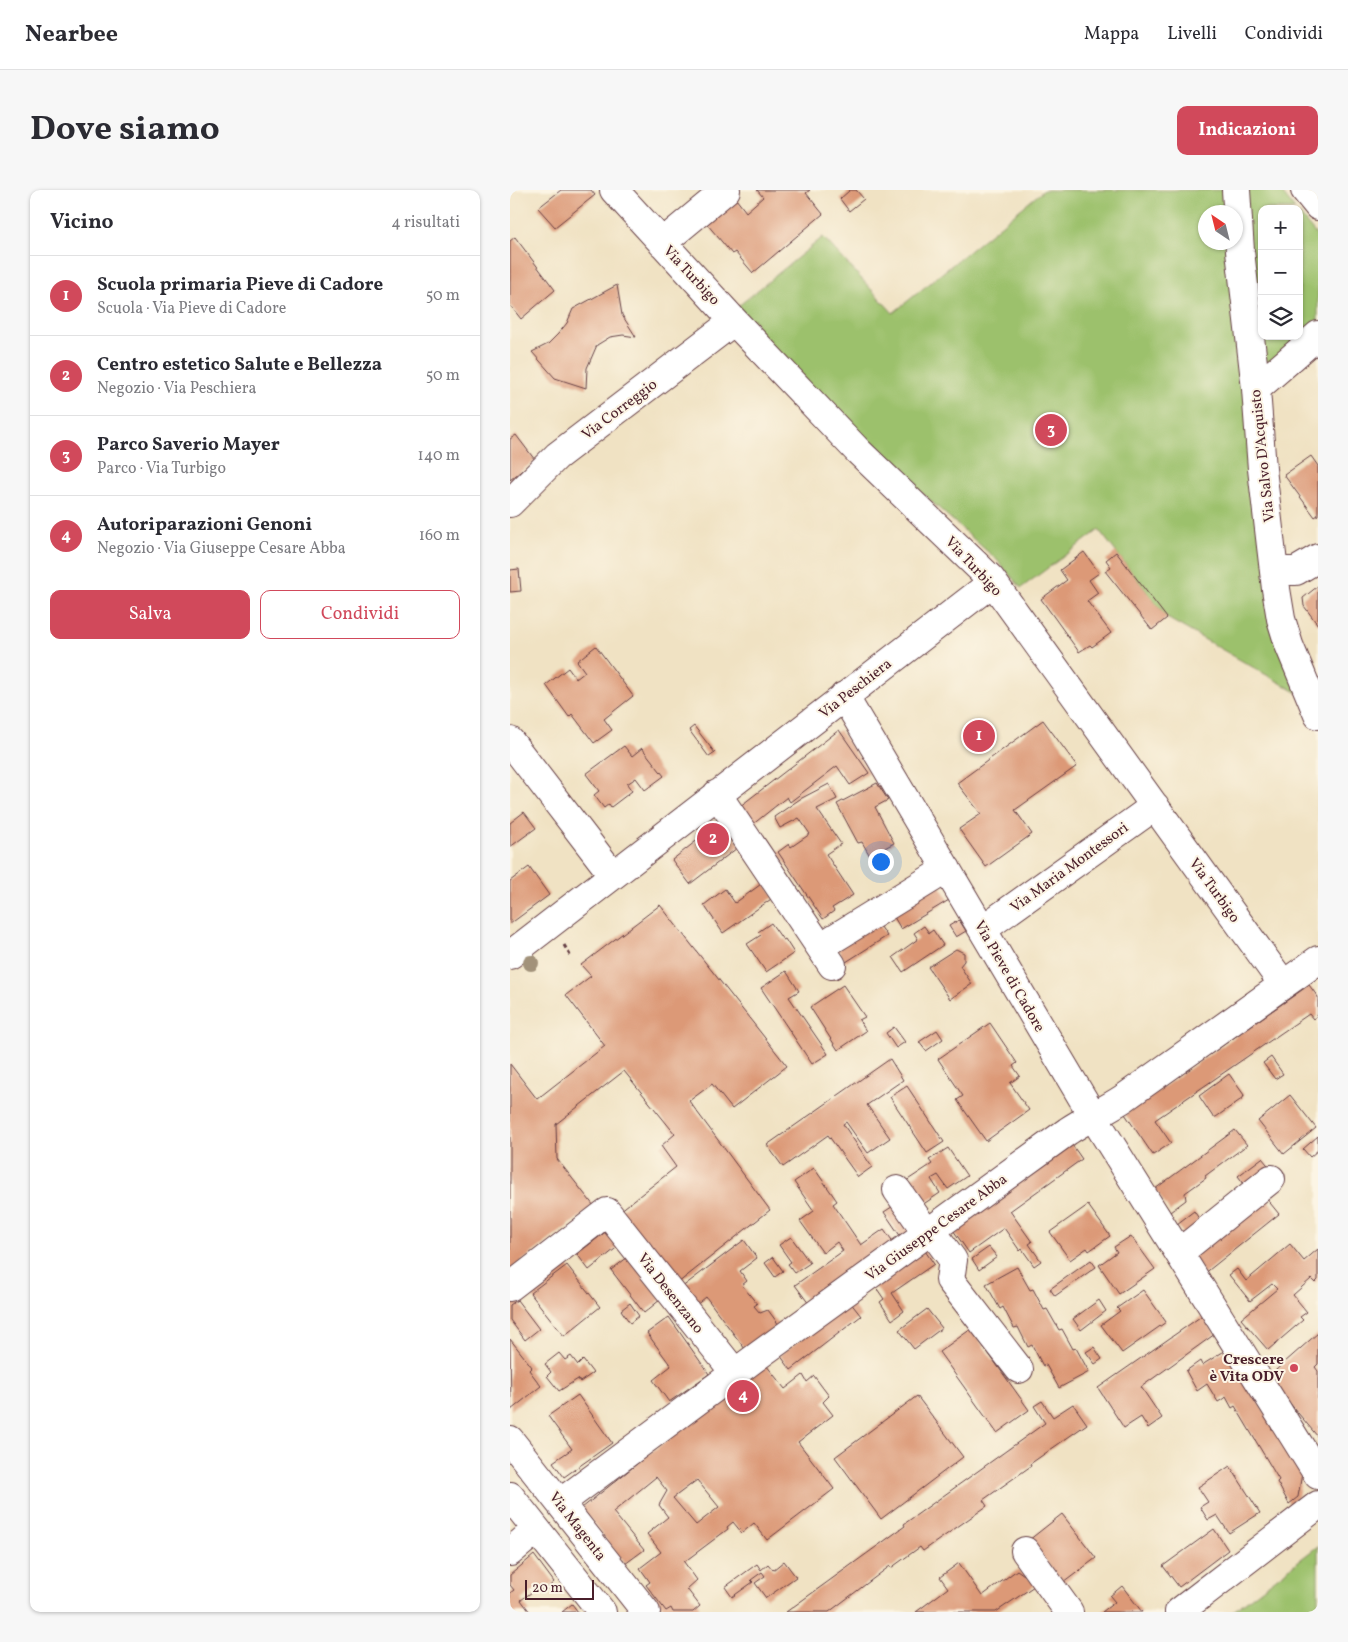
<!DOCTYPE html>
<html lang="it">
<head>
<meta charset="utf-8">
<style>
	:root { --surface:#fff; --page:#f7f7f7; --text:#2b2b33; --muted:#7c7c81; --line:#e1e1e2; --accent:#d1495b }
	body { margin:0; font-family:Vollkorn,serif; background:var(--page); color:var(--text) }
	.controls { position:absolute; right:15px; top:15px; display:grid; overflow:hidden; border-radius:10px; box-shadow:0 1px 4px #0004 }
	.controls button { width:45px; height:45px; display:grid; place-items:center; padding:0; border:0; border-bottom:1px solid var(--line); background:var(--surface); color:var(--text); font:25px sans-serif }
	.compass { position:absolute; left:688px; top:15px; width:45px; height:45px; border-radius:50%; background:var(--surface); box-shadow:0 1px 4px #0004; rotate:325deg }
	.scale { position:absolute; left:15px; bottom:12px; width:69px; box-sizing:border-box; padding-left:5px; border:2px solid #4a1f2b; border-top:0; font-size:14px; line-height:18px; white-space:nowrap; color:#4a1f2b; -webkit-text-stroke:4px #fcf5e5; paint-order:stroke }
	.you { position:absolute; left:370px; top:671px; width:18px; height:18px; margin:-12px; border:4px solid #fff; border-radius:50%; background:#1a73e8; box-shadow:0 0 0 8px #1a73e833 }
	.badge { display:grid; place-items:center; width:32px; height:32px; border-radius:50%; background:var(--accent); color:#fff; font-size:16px; font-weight:700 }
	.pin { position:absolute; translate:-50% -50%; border:2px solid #fff; box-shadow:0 1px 5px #0006 }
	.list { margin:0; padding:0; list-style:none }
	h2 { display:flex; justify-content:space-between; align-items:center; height:65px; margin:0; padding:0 20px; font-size:21px }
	h2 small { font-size:16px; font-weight:400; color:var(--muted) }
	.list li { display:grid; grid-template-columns:32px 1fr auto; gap:15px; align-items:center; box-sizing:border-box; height:80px; padding:0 20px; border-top:1px solid var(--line) }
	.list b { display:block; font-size:19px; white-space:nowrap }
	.list p { margin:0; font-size:16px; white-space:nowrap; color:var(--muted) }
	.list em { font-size:16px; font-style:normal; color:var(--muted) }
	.actions { display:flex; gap:10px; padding:15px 20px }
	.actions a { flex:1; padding:11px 0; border:1px solid var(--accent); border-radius:10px; text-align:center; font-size:18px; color:var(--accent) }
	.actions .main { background:var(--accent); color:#fff }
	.icon { flex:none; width:28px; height:28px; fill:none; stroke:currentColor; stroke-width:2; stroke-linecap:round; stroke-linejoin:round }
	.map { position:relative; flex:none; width:808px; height:1422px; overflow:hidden; border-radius:10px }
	header { display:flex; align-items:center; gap:30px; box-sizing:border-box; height:70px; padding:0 25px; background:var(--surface); border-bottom:1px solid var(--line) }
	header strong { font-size:24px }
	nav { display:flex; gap:28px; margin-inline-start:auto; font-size:18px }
	.intro { display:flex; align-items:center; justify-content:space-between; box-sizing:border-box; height:120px; padding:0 30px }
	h1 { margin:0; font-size:35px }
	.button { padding:12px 22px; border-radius:10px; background:var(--accent); color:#fff; font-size:18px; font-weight:700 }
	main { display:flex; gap:30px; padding:0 30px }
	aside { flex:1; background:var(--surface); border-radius:10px; box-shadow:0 1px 4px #0004 }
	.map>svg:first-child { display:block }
	.green { fill:#9cc16c; stroke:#73704c; fill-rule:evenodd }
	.building { fill:#dc9977; fill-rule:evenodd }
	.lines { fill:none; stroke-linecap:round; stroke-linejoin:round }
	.minor-casing { stroke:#633c42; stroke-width:30 }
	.path { stroke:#633c42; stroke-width:3; stroke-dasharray:4 4; stroke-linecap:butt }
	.minor { stroke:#fff; stroke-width:28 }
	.tree { fill:#a2927a }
	.poi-dot { fill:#d1495b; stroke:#fcf5e5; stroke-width:2 }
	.labels { text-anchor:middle; stroke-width:4; stroke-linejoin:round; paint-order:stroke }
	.street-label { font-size:15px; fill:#4a1f2b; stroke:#fcf5e5 }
	.poi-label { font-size:15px; font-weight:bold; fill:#4a1f2b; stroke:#fcf5e5; text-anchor:end }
</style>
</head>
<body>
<header>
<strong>Nearbee</strong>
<nav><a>Mappa</a><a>Livelli</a><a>Condividi</a></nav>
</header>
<div class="intro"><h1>Dove siamo</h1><a class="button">Indicazioni</a></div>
<main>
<aside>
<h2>Vicino<small>4 risultati</small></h2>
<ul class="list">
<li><span class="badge">1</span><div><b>Scuola primaria Pieve di Cadore</b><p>Scuola · Via Pieve di Cadore</p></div><em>50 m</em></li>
<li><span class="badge">2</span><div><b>Centro estetico Salute e Bellezza</b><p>Negozio · Via Peschiera</p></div><em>50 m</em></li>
<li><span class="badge">3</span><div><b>Parco Saverio Mayer</b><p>Parco · Via Turbigo</p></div><em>140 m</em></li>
<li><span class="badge">4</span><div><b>Autoriparazioni Genoni</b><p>Negozio · Via Giuseppe Cesare Abba</p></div><em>160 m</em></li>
</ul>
<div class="actions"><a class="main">Salva</a><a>Condividi</a></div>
</aside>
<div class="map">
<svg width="808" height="1422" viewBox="0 0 808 1422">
	<rect width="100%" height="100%" fill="#fcf5e5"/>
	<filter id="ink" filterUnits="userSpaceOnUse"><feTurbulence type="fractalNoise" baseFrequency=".02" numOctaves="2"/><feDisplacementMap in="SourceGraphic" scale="10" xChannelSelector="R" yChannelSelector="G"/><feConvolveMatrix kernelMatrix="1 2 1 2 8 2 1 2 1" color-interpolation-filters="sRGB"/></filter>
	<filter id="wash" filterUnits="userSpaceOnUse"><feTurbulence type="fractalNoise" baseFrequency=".0096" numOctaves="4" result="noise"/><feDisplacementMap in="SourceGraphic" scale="20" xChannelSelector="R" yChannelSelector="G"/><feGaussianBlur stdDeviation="1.12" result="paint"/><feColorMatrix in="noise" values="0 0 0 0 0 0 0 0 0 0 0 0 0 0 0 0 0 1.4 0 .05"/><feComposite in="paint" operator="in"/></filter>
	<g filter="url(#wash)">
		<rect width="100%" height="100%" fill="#f0e2c3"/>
		<path class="green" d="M534,0H770L785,19H752V146H789V24L808,47V130L737,194L788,503L657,428L589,340L511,398L487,370L303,206L227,117L313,47L383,123ZM696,22H726V52H696Z
			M808,1356V1422H722Z"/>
		<g id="blocks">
			<path class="building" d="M51,0H81L85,5L45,37L28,18Z
				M247,0H300L296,3L313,24L243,83L225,62L222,64L197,34L226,9L236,22L253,7Z
				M340,0H346L354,9L339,21L330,9Z
				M5,47L45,100L11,129L0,115V51Z
				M107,95L112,125L126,147L113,145L100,147L87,155L77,178L76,198L45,188L22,162L38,154L48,144L57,133L63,119Z
				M6,245L25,270L0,290V249Z
				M801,266L808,276V325L805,327L774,285Z
				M574,362L589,383L579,390L588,403L577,411L601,443L582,457L580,455L569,462L531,409L557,390L550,380Z
				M606,362L657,428L642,440L595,381L601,377L596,370Z
				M9,379L11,401L0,402V380Z
				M808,396V435L794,416L793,408Z
				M86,456L123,506L94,529L102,540L84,553L62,524L59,527L36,495L58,478L66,489L75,482L67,471Z
				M533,530L567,576L505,620L522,644L476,677L449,639L471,624L447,593Z
				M184,536L205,563L199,567L179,540Z
				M329,540L359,583L340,595L327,576L280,612L277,607L242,635L229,617Z
				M114,556L122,566L132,558L154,586L135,600L126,588L117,594L122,601L101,617L99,614L94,618L84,605L89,601L76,584Z
				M367,593L378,610L365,617L384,653L360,666L352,652L348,653L327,614Z
				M319,594L327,609L307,619L331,654L316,664L343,705L322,718L324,721L313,729L268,662L279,654L281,657L300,644L289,628L270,638L264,627L290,609Z
				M14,622L26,638L0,657V633Z
				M213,630L231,655L180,694L162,670Z
				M19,677L39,705L0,734V691Z
				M254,692L264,707L213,743L194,715L215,699L225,713Z
				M428,693L439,710L391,739L381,722Z
				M150,715L277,876L222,919L202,894L179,911L260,1020L168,1093L110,1021L166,977L151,956L165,944L114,881L46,934L47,969L84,1016L0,1080V874L27,909L95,856L56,805L81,786L71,775Z
				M449,730L456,741L446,747L439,736Z
				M367,731L377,746L336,772L326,756Z
				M261,733L273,750L275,749L284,763L256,782L237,754L251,745L248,742Z
				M414,736L419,743L423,740L433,755L393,782L383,767L408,749L404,743Z
				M446,759L454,763V771L450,776L462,794L440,809L418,777Z
				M276,781L289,801L279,807L318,864L302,874L251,798Z
				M333,795L355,827L349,830L356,841L328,860L300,817Z
				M799,795L808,807V825L803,829L799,824L645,930L661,953L643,965L615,924Z
				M480,833L507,873L503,876L510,886L500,893L519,920L476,951L447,910L453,906L428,869Z
				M384,837L395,852L386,858L376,843Z
				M427,840L433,849L416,861L409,852Z
				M761,867L773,884L765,889L753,873Z
				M380,869L393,890L357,915L380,948L358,963L336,932L333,934L362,977L348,987L318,945L273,977L257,955Z
				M719,884L734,905L733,908L706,927H703L689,906Z
				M397,896L434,952L417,963L380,907Z
				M780,905L806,938L774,964L748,931Z
				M725,940L737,955L695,986L696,988L675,1003L676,1010L660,1022L645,999Z
				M808,946V960L800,967L793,959Z
				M560,952L572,969L500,1021L522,1052L519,1054L531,1071L524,1076L512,1059L510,1061L494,1038L459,1063L441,1037Z
				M438,958L457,986L438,999L428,985L421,989L430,1003L406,1019L390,995L422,974L419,970Z
				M752,968L762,980L738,999L728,986Z
				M304,978L327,1011L323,1014L351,1055L374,1039L384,1053L299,1114L285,1095L333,1061L327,1052L313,1063L290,1031L304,1021L284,992Z
				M756,1008L769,1024L694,1084L682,1066Z
				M388,1013L405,1038L391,1047L374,1022Z
				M578,1015L600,1046L579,1061L577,1058L560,1070L540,1042Z
				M684,1021L693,1035L676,1048L667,1034Z
				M98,1040L110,1055L79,1080L67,1064Z
				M621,1046L645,1079L609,1104L589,1075L607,1062L604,1057Z
				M281,1047L300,1073L285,1083L278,1074L281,1072L269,1055Z
				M234,1050L247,1068L230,1081L237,1091L232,1095L247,1114L244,1116L250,1123L258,1120L269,1135L235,1159L196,1107L185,1116L171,1098Z
				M780,1054L794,1071L808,1059V1090L805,1093L801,1089L783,1105L797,1122L790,1127L793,1130L758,1160L731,1129L767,1099L762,1094L740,1111L719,1085L727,1079L736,1091Z
				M479,1057L487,1067L469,1080L462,1069Z
				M413,1058L424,1074L382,1103L394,1121L382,1130L370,1112L374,1109L363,1093Z
				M118,1067L151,1109L134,1123L101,1080Z
				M263,1067L273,1081L265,1087L255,1073Z
				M581,1070L586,1077L545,1106L540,1099Z
				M57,1075L90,1117L54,1146L20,1103Z
				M507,1077L520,1100L523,1099L534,1120L537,1119L549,1140L552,1139L563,1159L566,1158L579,1182L549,1198L536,1175L533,1176L522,1155L518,1157L508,1137L504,1138L493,1117L490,1119L476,1094Z
				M633,1100L656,1132L612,1163L591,1135L610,1121L607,1118Z
				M7,1110L29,1139L15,1150L0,1130V1115Z
				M589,1110L596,1121L571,1140L563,1129Z
				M340,1112L351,1126L281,1180L270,1165Z
				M120,1113L129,1126L120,1133L111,1120Z
				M417,1119L432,1138L404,1159L389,1140Z
				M693,1125L705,1144L631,1197L652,1228L638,1238L631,1227L614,1238L588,1198Z
				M159,1127L199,1184L159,1212L143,1190L161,1176L137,1143Z
				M461,1139L519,1220L487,1243L429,1162Z
				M808,1143V1174L805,1177L808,1181V1247L758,1187Z
				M0,1149L22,1177L19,1180L31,1196L1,1220Z
				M584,1157L592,1169L585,1174L576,1162Z
				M716,1160L792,1283L788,1307L779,1314L767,1292L769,1290L725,1216L722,1218L716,1207L708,1212L697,1194L687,1201L676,1181L690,1171L692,1175Z
				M49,1163L55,1170L61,1166L68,1175L73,1170L83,1183L70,1192L68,1189L49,1201L37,1186L41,1182L35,1174Z
				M256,1175L275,1199L293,1185L297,1192L304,1186L319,1206L313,1212L323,1225L288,1252L324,1299L257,1350L244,1333L232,1343L223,1332L217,1337L218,1339L174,1372L187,1390L177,1399L190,1416L183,1422H163L161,1418L156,1421L136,1395L140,1392L130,1378L151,1362L137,1344L158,1327L149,1315L157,1301L146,1287L103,1322L134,1360L115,1374L72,1318L143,1261ZM187,1290L209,1317L186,1335L163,1308Z
				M68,1205L102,1253L54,1287L43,1272L62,1259L38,1226Z
				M407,1206L453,1267L371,1329L325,1267Z
				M532,1211L543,1227L563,1214L577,1234L520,1274L521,1276L473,1310L477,1316L413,1361L410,1357L381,1378L380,1376L319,1422H276L395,1336L394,1334L535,1233L524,1216Z
				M720,1276L750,1323L719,1343L707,1325L698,1330L690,1317L698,1312L688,1297Z
				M552,1324L586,1368L553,1393L519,1350Z
				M704,1339L718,1360L669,1397L653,1376Z
				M24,1365L44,1392L33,1402L29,1397L11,1410L20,1422H0V1403L4,1400L0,1395V1385Z
				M274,1371L286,1387L256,1408L245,1393L255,1386L252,1382L241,1390L243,1392L222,1407L215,1397L247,1374L251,1380L258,1374L263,1380Z
				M449,1373L472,1406L507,1380L527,1394L486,1422H406L438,1398L430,1387Z
				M612,1396L632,1422H592L605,1412L600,1406Z
				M62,1414L68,1422H52Z"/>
		</g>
	</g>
	<g filter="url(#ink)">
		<use href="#blocks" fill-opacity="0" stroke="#633c42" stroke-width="1"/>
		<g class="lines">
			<defs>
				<path id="minor" d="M104,0L224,131L348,261L480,388L773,794
					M726,0L730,61L746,199L752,279L766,399L771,429L779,455L808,525
					M795,0L808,16
					M152,53L216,0
					M746,199L808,145
					M0,313L47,266L224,131
					M765,381H786L808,368
					M334,506L583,926L808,1285
					M0,551L103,685
					M207,604L322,775
					M473,739L645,616
					M310,757L437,679
					M0,765L483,392
					M387,1000L417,1043
					M421,1040L443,1070L440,1090L509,1179
					M669,1063L761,989
					M0,1097L97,1022L225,1183
					M0,1250L136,1422
					M0,1306L92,1422
					M50,1313L249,1165L558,941C576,929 596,920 614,908L808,770
					M515,1361L559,1422
					M0,1362L26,1340
					M669,1422L808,1315"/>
			</defs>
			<use href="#minor" class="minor-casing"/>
			<path class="path" d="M54,755L61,767"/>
			<use href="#minor" class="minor"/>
		</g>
		<circle class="tree" cx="21" cy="773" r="8"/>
	</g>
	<circle class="poi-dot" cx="784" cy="1178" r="5"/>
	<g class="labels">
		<g class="street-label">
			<text transform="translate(182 85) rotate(47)" y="5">Via Turbigo</text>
			<text transform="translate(109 219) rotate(-37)" y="5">Via Correggio</text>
			<text transform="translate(752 266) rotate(-96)" y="5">Via Salvo D'Acquisto</text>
			<text transform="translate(464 376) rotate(47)" y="5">Via Turbigo</text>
			<text transform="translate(345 498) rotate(-38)" y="5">Via Peschiera</text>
			<text transform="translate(559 677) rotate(-36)" y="5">Via Maria Montessori</text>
			<text transform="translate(705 700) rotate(54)" y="5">Via Turbigo</text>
			<text transform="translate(500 786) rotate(60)" y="5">Via Pieve di Cadore</text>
			<text transform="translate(426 1037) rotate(-36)" y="5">Via Giuseppe Cesare Abba</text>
			<text transform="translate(161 1103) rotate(52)" y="5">Via Desenzano</text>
			<text transform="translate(68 1336) rotate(52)" y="5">Via Magenta</text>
		</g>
		<g class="poi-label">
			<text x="774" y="1174">Crescere<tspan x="774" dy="17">è Vita ODV</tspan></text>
		</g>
	</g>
</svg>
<div class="controls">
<button>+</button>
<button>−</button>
<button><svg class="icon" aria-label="layers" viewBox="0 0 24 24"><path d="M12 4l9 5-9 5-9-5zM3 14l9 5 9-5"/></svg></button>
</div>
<svg class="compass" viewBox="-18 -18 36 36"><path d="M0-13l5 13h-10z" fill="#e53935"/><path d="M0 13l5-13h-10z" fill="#7c7c81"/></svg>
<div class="scale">20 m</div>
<div class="you"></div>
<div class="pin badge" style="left:469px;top:546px">1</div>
<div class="pin badge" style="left:203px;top:649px">2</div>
<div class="pin badge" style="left:541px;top:240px">3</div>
<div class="pin badge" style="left:233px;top:1206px">4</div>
</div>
</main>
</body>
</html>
